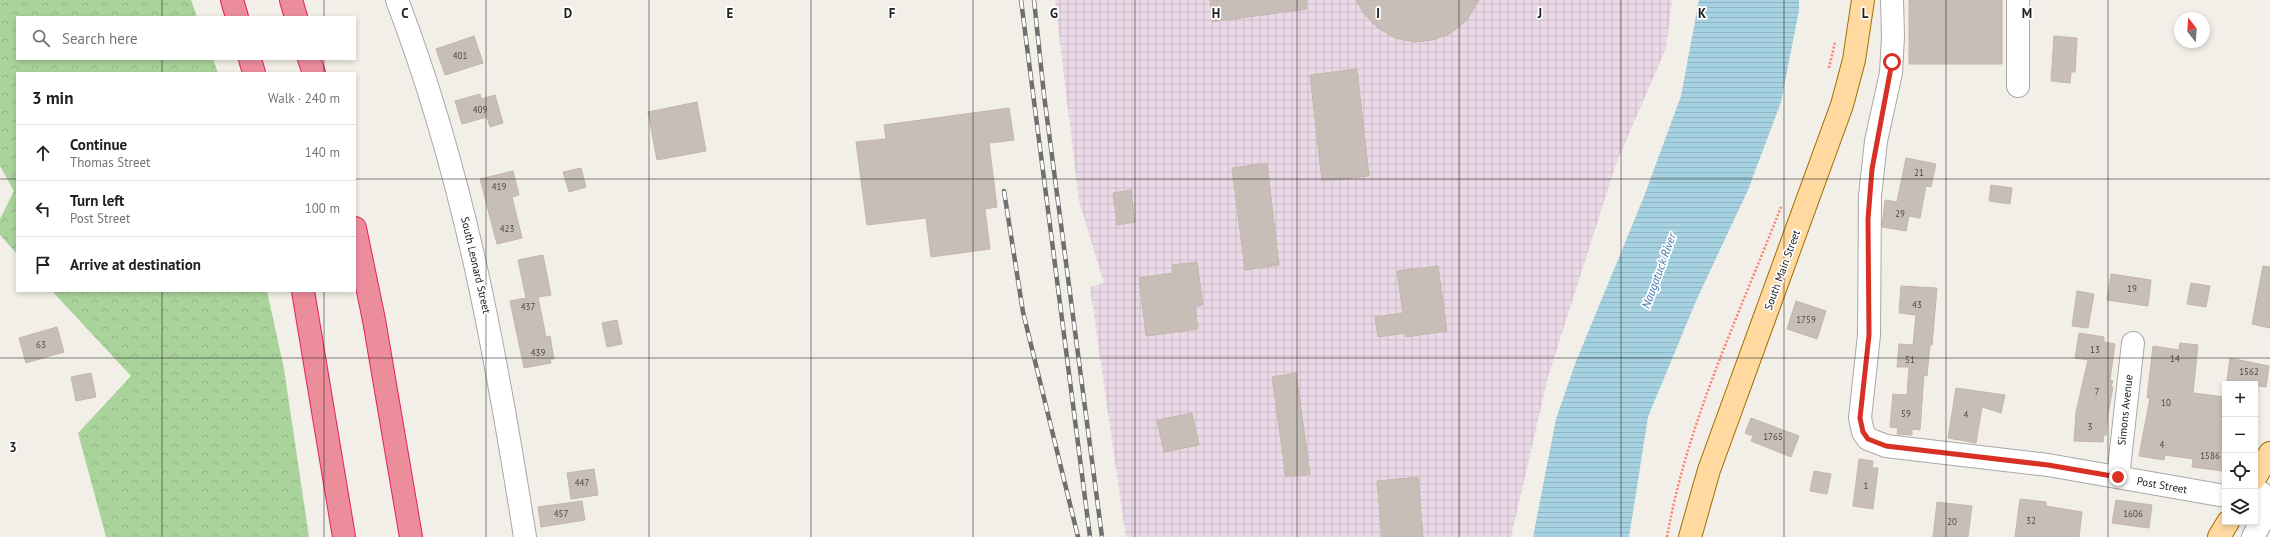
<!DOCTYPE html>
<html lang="en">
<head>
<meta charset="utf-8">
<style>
	:root { --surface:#fff; --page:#f2f2f2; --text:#202124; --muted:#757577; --line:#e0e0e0 }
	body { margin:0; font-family:"PT Sans",sans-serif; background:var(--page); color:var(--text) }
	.controls { position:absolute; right:12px; bottom:12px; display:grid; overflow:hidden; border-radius:0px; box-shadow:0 2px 6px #0003 }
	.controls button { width:36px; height:36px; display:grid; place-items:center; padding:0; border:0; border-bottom:1px solid var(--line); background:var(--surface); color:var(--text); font:20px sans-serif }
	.compass { position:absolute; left:2174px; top:12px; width:36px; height:36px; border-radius:50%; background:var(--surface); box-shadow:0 2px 6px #0003; rotate:343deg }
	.stop { position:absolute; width:12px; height:12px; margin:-9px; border:3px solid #d93025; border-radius:50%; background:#fff }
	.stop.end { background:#d93025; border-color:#fff; box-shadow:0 1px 4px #0008 }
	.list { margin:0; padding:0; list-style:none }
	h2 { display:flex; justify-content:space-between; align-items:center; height:52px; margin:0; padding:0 16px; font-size:17px }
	h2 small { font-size:13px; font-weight:400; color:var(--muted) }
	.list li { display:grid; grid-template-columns:26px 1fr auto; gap:12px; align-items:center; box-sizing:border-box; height:56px; padding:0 16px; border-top:1px solid var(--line) }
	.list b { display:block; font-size:15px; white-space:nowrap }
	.list p { margin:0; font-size:13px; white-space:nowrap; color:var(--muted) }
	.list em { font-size:13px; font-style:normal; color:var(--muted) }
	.icon { flex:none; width:22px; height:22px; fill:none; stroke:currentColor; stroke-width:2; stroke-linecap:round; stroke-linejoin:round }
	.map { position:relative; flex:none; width:2270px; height:537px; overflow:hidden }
	.search { position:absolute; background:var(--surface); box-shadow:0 2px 6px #0003; left:16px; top:16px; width:340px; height:44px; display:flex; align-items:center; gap:10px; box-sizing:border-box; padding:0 14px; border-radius:0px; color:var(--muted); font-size:15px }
	.panel { position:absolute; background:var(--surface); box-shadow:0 2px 6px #0003; left:16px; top:72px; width:340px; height:220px; border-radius:0px }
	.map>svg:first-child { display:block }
	.industrial { fill:url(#industrial-grid) }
	.forest { fill:url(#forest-crowns) }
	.water { fill:url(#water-rules) }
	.building { fill:#c7beb7; stroke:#c5b6a9 }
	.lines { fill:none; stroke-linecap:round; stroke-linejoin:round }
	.minor-casing { stroke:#a8a8a8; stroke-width:24 }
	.major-casing { stroke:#9f6f00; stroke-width:24 }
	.highway-casing { stroke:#e4215e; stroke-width:24 }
	.path { stroke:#ff7f6c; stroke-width:2.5; stroke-dasharray:2 2; stroke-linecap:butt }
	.minor { stroke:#fff; stroke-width:22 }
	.major { stroke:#ffd9a0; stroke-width:22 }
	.highway { stroke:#ec8d9c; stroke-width:22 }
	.rail-casing { stroke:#6f6f6f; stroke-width:4.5 }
	.rail { stroke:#fff; stroke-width:3; stroke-dasharray:9; stroke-linecap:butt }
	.route { stroke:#d93025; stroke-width:5 }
	.grid { fill:none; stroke:#212121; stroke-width:1; stroke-opacity:0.55 }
	.labels { text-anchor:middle; stroke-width:3.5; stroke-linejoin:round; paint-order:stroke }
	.number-label { font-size:9px; fill:#4a4846 }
	.street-label { font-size:11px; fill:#212121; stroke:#fff }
	.water-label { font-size:12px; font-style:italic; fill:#4577af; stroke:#fff }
	.grid-label { font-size:13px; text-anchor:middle; font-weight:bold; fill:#212121; stroke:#fff; stroke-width:3.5; stroke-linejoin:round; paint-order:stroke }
</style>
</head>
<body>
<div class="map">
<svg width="2270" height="537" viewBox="0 0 2270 537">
	<defs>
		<pattern id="industrial-grid" width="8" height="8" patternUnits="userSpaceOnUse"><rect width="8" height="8" fill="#ebd9e7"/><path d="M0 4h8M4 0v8" fill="none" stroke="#c9bac6"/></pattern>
		<pattern id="forest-crowns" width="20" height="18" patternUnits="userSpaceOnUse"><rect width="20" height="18" fill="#aad39b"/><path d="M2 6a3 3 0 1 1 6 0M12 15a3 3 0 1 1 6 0" fill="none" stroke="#92b585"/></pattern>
		<pattern id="water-rules" width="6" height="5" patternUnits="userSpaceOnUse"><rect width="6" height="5" fill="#a7d2e1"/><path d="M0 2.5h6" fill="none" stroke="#8fb4c1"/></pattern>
	</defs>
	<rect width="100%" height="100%" fill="#f2efe8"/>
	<path class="industrial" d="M1055,0H1672L1666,48L1616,164L1548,377L1511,537H1126L1090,287L1104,283L1079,201Z"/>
	<path class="forest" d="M0,0H191L197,17H17V59H213L218,73H17V254L0,235V219L14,191L0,166Z
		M52,291H267L284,369L309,537H106L78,433L131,376Z"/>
	<path class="water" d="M1699,0H1799V10L1781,102L1748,190L1696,301L1648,417L1629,537H1533L1556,419L1575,364L1643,199L1681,96Z"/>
	<path class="building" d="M1210,0H1306L1307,9L1212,22Z
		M1356,0H1479L1467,20L1451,33L1433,40L1414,42L1395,38L1378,28L1364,14Z
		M1909,0H2002V64H1909Z
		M474,36L483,63L445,75L436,49Z
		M2054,36L2077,38L2075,72H2071L2070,83L2051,81Z
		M1357,69L1369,176L1322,181L1310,75Z
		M480,94L481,99L495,95L503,123L490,127L487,117L462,124L455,101Z
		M697,102L706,151L657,160L648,112Z
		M1009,108L1014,140L989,143L997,207L985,209L990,249L931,257L926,218L867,225L856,142L886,139L884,125Z
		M1906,158L1936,164L1931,187L1926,186L1920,218L1909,216L1906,231L1882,227L1885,200L1897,202Z
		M1267,163L1279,265L1245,270L1232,168Z
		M581,168L586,187L569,192L563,172Z
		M513,171L519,195L512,197L522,238L497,244L480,179Z
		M1991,185L2012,188L2010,204L1989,201Z
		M1131,190L1135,222L1117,225L1113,193Z
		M543,255L551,295L538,297L546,337L550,336L554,359H550L551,363L524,368L510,301L526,298L518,260Z
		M1197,262L1203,305L1195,306L1198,329L1146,336L1139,278L1173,273L1172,265Z
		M1438,266L1447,331L1406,337V333L1378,337L1375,317L1403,313L1397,271Z
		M2263,266L2270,267V328L2252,324Z
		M2111,274L2151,280L2148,306L2107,300Z
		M2191,283L2210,286L2206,307L2187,304Z
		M1901,286L1937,288L1932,345H1930L1927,376L1924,375L1920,430L1912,429V435L1897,434L1898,428L1890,427L1893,394L1907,395L1909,367H1897L1899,344L1913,345L1916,315L1899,313Z
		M2077,291L2094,294L2088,328L2072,326Z
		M1796,301L1826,311L1817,339L1787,329Z
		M617,320L622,344L607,347L602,323Z
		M57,327L64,352L26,363L19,338Z
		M2079,333L2104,337V342L2115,344L2110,380L2113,381L2111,387H2113L2108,414L2106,435H2104L2103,442L2074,441L2076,412L2088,360L2075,358Z
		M2180,343L2198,345L2193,393L2225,397V466H2223V471L2192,467L2193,459L2165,455L2164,460L2139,456L2150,398H2147L2153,346L2179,350Z
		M2230,358L2269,366L2266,387L2227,381Z
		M91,373L96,397L76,401L71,377Z
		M1296,373L1310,474L1286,477L1272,377Z
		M1956,388L2005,395L2001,413L1982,407L1976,443L1948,438Z
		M1192,413L1199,445L1164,452L1157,420Z
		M1751,418L1799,436L1791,457L1751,441L1753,436L1745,433Z
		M1859,459L1873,461L1872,468H1878L1873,509L1853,506Z
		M594,469L598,495L571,499L567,473Z
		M1814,471L1831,474L1827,494L1810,491Z
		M1418,477L1423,537H1382L1377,481Z
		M2020,499L2046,502V506L2082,512L2079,537H2015Z
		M2116,500L2152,505L2149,528L2112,523Z
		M582,501L585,520L541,527L538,507Z
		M1937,502L1972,506L1968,537H1933Z"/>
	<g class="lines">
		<defs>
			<path id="minor" d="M397,0C464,175 496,353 525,537
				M1892,0L1893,36L1891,73L1876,141L1870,196L1869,335L1860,418L1863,432L1868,439L1886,446L2048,465L2225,496
				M2018,0V86
				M2118,477L2133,343
				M2255,489L2270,499
				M2253,537L2270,505"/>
			<path id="major" d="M2255,478L2270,453
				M1690,537L1709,470L1842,105L1854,60L1863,0
				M2219,537L2228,522"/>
			<path id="highway" d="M232,0L237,17
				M291,0L296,17
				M250,59L254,73
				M309,59L314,73
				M355,228L374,320L411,537
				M303,291L344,537"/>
		</defs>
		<use href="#minor" class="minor-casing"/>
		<use href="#major" class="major-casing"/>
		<use href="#highway" class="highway-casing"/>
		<path class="path" d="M1829,68L1835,42
			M1667,537C1687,423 1739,315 1781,207"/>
		<use href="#minor" class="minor"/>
		<use href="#major" class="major"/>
		<use href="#highway" class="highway"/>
		<defs>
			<path id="rail" d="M1021,0L1090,537
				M1034,0L1044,95L1102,537
				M1004,191L1023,312L1078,537"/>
		</defs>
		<use href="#rail" class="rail-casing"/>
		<use href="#rail" class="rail"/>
	</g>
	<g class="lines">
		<path class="route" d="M1892,62L1872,169L1868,219L1869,335L1860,418L1863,432L1868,439L1886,446L2048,465L2118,477"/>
	</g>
	<path class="grid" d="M162,0V17M324,0V17M486,0V537M649,0V537M811,0V537M973,0V537M1135,0V537M1297,0V537M1459,0V537M1621,0V537M1784,0V537M1946,0V537M2108,0V537M162,59V73M324,59V73M0,179H17M355,179H2270M162,291V537M324,291V537M0,358H2270"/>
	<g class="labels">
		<g class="number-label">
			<text x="460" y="59">401</text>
			<text x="480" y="113">409</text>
			<text x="1919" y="176">21</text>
			<text x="499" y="190">419</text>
			<text x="1900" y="217">29</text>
			<text x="507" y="232">423</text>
			<text x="2132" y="292">19</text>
			<text x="1917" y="308">43</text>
			<text x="528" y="310">437</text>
			<text x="1806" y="323">1759</text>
			<text x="41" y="348">63</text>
			<text x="2095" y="353">13</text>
			<text x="538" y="356">439</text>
			<text x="2175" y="362">14</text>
			<text x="1910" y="363">51</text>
			<text x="2249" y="375">1562</text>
			<text x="2097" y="395">7</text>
			<text x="2166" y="406">10</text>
			<text x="1906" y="417">59</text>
			<text x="1966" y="418">4</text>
			<text x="2090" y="430">3</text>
			<text x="1773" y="440">1765</text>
			<text x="2162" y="448">4</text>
			<text x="2210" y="459">1586</text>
			<text x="582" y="486">447</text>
			<text x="1866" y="489">1</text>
			<text x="561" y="517">457</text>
			<text x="2133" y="517">1606</text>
			<text x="2031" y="524">32</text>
			<text x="1952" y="525">20</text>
		</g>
		<g class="street-label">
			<text transform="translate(476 265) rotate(77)" y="4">South Leonard Street</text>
			<text transform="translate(1782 270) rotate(-70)" y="4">South Main Street</text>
			<text transform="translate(2125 410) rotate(-84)" y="4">Simons Avenue</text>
			<text transform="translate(2162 485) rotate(10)" y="4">Post Street</text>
		</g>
		<g class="water-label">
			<text transform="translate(1659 271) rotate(-70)" y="4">Naugatuck River</text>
		</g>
	</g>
	<g class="grid-label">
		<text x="405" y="18">C</text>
		<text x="568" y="18">D</text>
		<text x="730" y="18">E</text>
		<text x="892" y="18">F</text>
		<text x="1054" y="18">G</text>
		<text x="1216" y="18">H</text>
		<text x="1378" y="18">I</text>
		<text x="1540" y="18">J</text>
		<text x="1702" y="18">K</text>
		<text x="1865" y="18">L</text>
		<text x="2027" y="18">M</text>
		<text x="13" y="452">3</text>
	</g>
</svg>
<div class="controls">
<button>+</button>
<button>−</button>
<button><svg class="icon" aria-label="locate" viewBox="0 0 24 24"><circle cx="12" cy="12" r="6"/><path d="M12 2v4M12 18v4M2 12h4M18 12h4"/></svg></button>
<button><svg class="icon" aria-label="layers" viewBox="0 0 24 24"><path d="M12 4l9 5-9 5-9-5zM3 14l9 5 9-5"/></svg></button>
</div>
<svg class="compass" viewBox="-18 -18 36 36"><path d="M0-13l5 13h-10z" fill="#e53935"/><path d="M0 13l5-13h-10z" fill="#757577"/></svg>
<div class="stop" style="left:1892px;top:62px"></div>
<div class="stop end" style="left:2118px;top:477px"></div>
<div class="search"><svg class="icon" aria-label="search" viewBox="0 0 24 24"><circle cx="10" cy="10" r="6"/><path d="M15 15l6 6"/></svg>Search here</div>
<section class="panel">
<h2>3 min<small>Walk · 240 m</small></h2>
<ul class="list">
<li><svg class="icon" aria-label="ahead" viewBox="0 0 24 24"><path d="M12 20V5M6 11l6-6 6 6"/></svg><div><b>Continue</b><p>Thomas Street</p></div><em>140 m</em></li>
<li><svg class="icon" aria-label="left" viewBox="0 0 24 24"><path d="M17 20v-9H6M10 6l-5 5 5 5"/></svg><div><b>Turn left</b><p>Post Street</p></div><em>100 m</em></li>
<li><svg class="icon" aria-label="arrive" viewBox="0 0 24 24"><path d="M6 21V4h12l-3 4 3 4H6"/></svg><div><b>Arrive at destination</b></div></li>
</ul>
</section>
</div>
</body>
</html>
